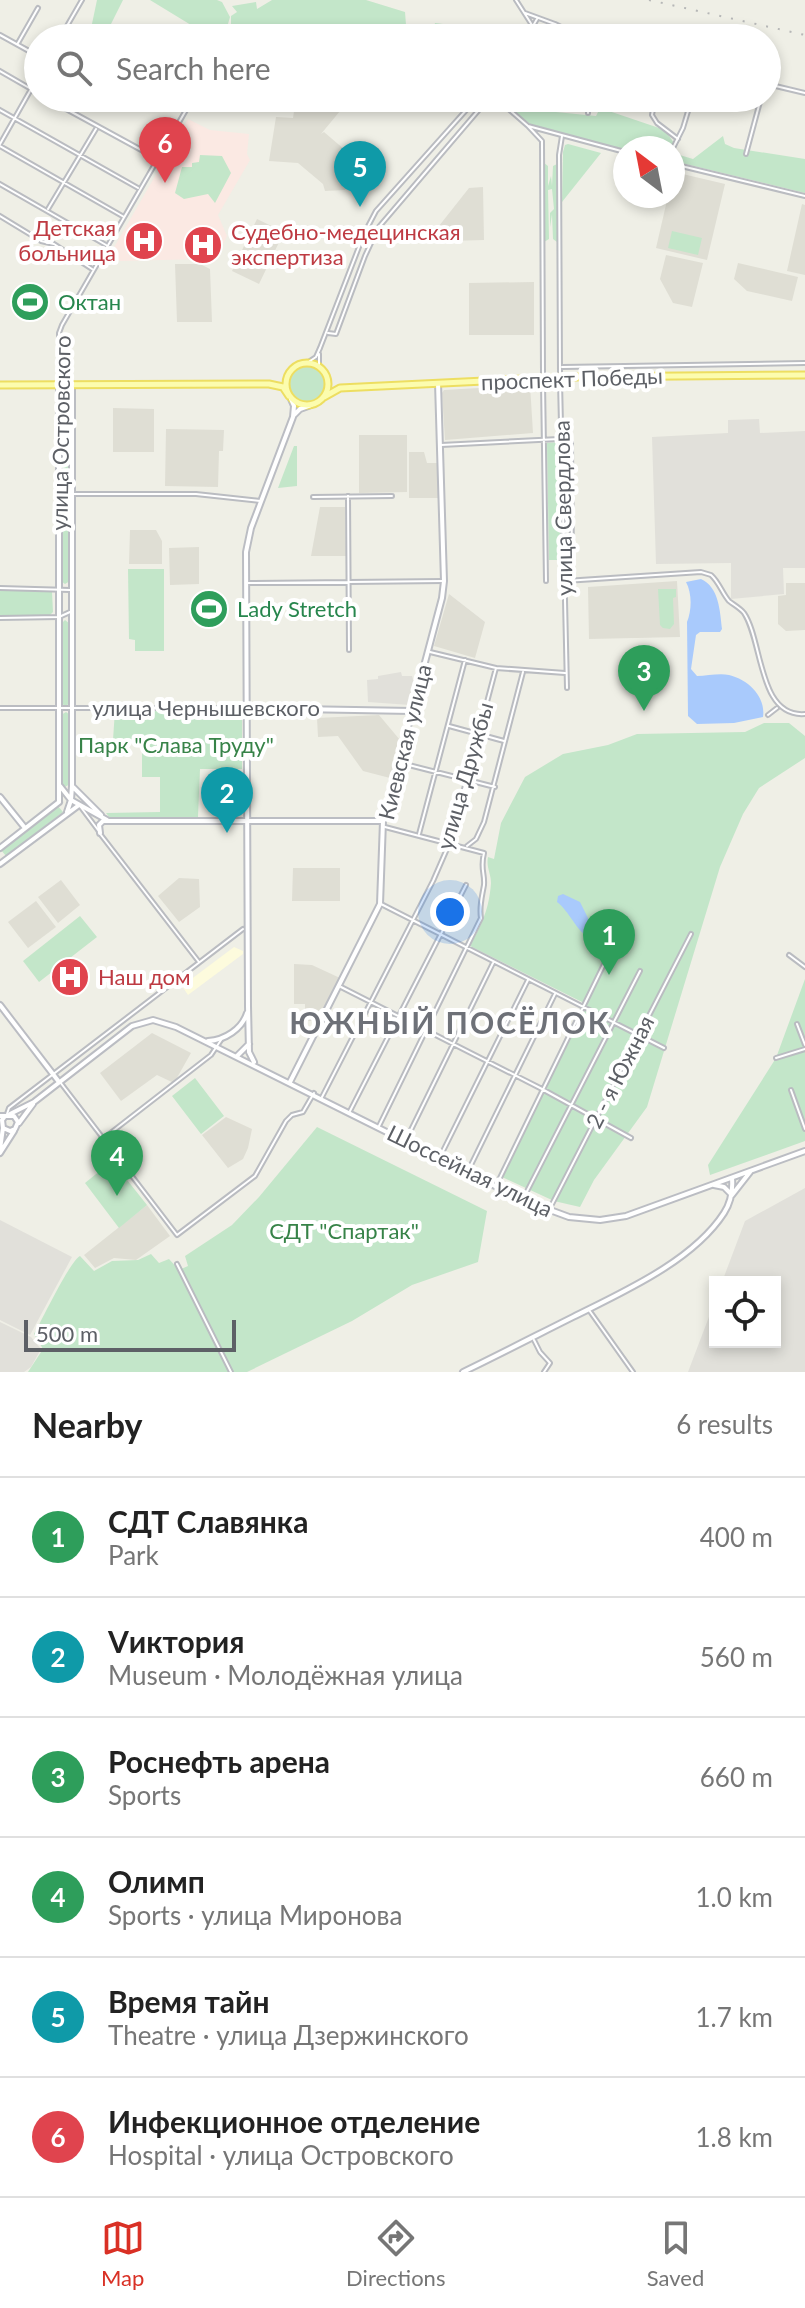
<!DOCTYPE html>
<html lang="en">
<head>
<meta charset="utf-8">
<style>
	:root { --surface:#fff; --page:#f6f6f6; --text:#222; --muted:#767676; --line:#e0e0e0; --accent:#d93025 }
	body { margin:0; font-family:Lato,sans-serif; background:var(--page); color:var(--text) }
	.controls { position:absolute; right:24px; bottom:24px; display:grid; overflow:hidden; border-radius:0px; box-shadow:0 4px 12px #0003 }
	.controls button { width:72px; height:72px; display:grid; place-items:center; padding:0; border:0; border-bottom:2px solid var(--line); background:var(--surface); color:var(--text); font:40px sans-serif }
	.compass { position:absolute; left:613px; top:136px; width:72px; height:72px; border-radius:50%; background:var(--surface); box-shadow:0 4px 12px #0003; rotate:328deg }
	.scale { position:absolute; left:24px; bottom:20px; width:212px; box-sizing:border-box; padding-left:8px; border:4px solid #5d6066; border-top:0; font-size:22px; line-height:28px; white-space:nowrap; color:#5d6066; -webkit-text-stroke:6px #fff; paint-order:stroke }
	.you { position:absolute; left:450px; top:912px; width:28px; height:28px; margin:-20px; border:6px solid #fff; border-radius:50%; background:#1a73e8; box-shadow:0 0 0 12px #1a73e833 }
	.badge { display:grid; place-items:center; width:52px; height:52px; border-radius:50%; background:var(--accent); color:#fff; font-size:26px; font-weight:700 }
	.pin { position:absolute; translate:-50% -66px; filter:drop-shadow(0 2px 4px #0008) }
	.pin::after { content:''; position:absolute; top:42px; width:28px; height:24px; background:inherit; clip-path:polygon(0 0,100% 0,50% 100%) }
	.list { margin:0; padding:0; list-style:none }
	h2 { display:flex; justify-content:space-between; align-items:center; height:104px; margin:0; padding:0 32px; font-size:34px }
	h2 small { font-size:26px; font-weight:400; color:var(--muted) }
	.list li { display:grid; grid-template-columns:52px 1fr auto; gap:24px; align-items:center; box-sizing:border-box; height:120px; padding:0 32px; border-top:2px solid var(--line) }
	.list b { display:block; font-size:30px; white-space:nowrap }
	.list p { margin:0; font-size:26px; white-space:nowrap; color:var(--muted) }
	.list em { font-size:26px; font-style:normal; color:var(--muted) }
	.icon { flex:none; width:44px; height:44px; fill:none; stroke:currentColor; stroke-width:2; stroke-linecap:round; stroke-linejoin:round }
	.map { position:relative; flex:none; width:805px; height:1372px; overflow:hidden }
	.search { position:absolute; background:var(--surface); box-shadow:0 4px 12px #0003; left:24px; right:24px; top:24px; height:88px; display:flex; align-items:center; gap:20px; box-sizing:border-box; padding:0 28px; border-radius:44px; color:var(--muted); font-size:30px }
	.sheet { height:824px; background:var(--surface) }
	nav { display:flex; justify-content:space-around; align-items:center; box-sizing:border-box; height:112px; border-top:2px solid var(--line); background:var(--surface); font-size:22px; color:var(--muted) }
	nav a { display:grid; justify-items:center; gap:4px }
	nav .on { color:var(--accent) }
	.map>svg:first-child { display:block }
	.commercial { fill:#fdfbdd }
	.industrial { fill:#e1e0da }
	.education { fill:#dfded4 }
	.medical { fill:#fbe9e3 }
	.green { fill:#c3e6c9 }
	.water { fill:#a9cafc }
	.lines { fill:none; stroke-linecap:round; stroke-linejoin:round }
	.street-casing { stroke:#babcc1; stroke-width:6 }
	.secondary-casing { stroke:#bbbdc3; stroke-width:8 }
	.primary-casing { stroke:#edde61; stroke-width:9 }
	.street { stroke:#fff; stroke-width:2 }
	.secondary { stroke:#fff; stroke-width:4 }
	.primary { stroke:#fcfcae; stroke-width:5 }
	.rail { stroke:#b6b7b7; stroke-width:2; stroke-dasharray:2 10; stroke-linecap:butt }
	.labels { text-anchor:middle; stroke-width:8; stroke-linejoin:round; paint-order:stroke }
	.health-label { font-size:22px; fill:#be3a42; stroke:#fff; text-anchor:start }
	.leisure-label { font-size:22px; fill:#27864d; stroke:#fff; text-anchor:start }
	.street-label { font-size:22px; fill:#5d6066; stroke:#fff }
	.park-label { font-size:22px; fill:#378348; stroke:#fff }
	.district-label { font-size:30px; font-weight:bold; letter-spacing:2px; fill:#6e7178; stroke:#fff }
</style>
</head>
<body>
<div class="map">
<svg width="805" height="1372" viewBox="0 0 805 1372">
	<rect width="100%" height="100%" fill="#efefe6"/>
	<path class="commercial" d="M234,947L243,951V954L188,995L182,986Z"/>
	<path class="industrial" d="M759,419L760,433L805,431V568H783L784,594L731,599V563L656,564L652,437L728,433V420Z
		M401,672L402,676H412L414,682L410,705L368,702L367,680L378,679V676Z
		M805,1188V1372H688L715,1301V1342H775V1282H722L745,1221Z
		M0,1220L72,1257L30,1335L0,1320Z
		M0,1322L31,1337L41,1349L31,1367L24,1372H0Z"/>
	<path class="education" d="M296,98L350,99L321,134L324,132L365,167L345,190L325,191L323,184L298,163L269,161L276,117L293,118Z
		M674,172L725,184L707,260L656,248L668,196H673Z
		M483,187L484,240L448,241L435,231L469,188Z
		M802,204L805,205V275L787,271Z
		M257,219L284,232L259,284L232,271Z
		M666,255L703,263L692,307L673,303L660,279Z
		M738,263L798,277L792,301L747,291L734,279Z
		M175,264H200L210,269L212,322H177Z
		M534,282V335H469V283Z
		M530,385L533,433L445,440L442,393L444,390Z
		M113,408L154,409V452H113Z
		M166,429L224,430L223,451H219L218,487L165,486Z
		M359,435H407V492L359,493Z
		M424,452L427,463H438V498H409V452Z
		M320,507H345L346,556H311Z
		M130,530H156L162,541V564H129Z
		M199,547V584L170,585L169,548Z
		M677,581L680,637L589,639L588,587Z
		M786,583H805V630L786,631L778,624V596L786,595Z
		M449,594L485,622L475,658L434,646Z
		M379,715L400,740L390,778L363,771L338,736L318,737L317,718Z
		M293,868H340V901H292Z
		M179,878L199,879L200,907L179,922L158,896Z
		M61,880L80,905L58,923L38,897Z
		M36,901L56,927L28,948L8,922Z
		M294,964L312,965L340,978L316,1021H305V1004H294Z
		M152,1033L191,1053L174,1083L157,1075L121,1101L100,1073Z
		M226,1117L252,1129L248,1148L243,1159L228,1168L202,1135Z
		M147,1205L170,1236L136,1260L114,1258L95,1268L84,1255Z"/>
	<path class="medical" d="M188,119L210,130L249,134L247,154L250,160L218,215L227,236L214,263L203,259L120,261L109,256Z
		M76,959L90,977L65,996L51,978Z"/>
	<path class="green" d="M97,0H123L109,28L113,38H89Z
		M150,0H217L222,2L230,17L226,31L218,37L209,36Z
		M272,0H366L405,12L406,25L412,32L433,31L435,23L451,25L468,38H239L231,35V16L237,12L232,6L256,2L257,9Z
		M499,98H519L536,110L596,116L600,108L665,130L674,143L670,148L625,149L615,147L530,124Z
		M723,136L725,144L734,148L805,159V193L673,161V153L693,159Z
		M568,144L601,153L562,202L563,152L565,145Z
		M200,155L222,156L231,173L215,203L208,194L184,199L175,193L182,167H192V163L199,162Z
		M544,163L548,166V186L551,176L552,186L553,166L557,164V242L553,239L552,214L550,227V213L554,209L552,189L548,190L549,239L544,242Z
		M672,231L702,238L698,255L668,248Z
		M289 384a18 18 0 1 1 36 0a18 18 0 1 1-36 0Z
		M61,392H70V581L65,584L61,581Z
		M559,442L561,560H549L547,443Z
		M294,446H297V486L278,488Z
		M128,569H164V651H135V640L129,639Z
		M0,589H50L52,592L53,612L50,615L0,616Z
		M658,589H676V597L673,598L674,624L670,629L663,628L660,625Z
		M65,620L70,624L69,704L65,706L61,703V624Z
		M115,710H242V769H200L198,817L110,818L106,813L160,812V777H142V749L136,739L113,740Z
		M66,712L70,715V784L65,787L61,784V715Z
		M764,723H789L805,736V758L759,788L743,814L720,867L647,1107L594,1180L580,1207L554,1201L500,1176L586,1004L470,946C482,923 489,910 491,883C491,873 486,868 488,857L494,859L501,823L525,777L563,754L608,745L637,734L745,732Z
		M58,806L63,812L6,856L1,850Z
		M80,916L97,937L39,982L23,961Z
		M805,979V1141L710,1175L708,1165L776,1058Z
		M195,1078L224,1116L201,1134L172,1096Z
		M317,1127L487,1211L478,1262L412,1285L352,1321L247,1372H28L43,1349L34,1334C42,1320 70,1261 80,1256L94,1271L112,1261L138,1260L151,1254L159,1263L169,1259L179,1270L188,1266L185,1256L232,1225L259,1197Z
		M112,1161L147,1205L119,1228L85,1183Z"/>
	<path class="water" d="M701,579C719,587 720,611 722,629L720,632H700L696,635L691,669L697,676C707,676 719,673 729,675C749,680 766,697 763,717L734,723L697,724L688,716L687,622C692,610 692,593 686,582Z
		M563,894L580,902L593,928L587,936C577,931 569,911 557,902L558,896Z"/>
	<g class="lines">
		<defs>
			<path id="street" d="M516,0L532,25
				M525,13L555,24L583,38
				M0,35L38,56
				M60,38L82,0
				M526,38L537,19
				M18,43L38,8
				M0,71L38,93
				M767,84L805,93
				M46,98L156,158
				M496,98L528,126L625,152
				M588,98V113
				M655,98L652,115L657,123L678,139
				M545,106L547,98
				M0,110L138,188
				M528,126L542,141L543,375
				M0,144L38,77
				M0,146L124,217
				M673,148L683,128L692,98
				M746,154L761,98
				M673,164L805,196
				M0,184L106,245
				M48,209L96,129
				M0,216L41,241L54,244L92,269
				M328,333L336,334L365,256L378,228L489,98
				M319,354V367
				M307,363L316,357L320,348L364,234L376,211L477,98
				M562,367L805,363
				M560,375L559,155L562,136
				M560,381L567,688
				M543,382L546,581
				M59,384V333L62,325L193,98
				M441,445L559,439
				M59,494H196L260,501
				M348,496L349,650
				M313,497L392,496
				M564,565H572L571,443
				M565,581L701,572L711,575C719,582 722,593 729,601C734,605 740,608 744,613C763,641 758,718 805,714
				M246,583L444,581
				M0,588L70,590
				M0,618L59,617L70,612
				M430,652L496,668L565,673
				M0,708H246
				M768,715L777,708
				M449,726L504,741
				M401,763L495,787
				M80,806L98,830
				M419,834L465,660
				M101,835L199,962
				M467,846L476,839L484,822L523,672
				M381,904L664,1048
				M789,955L805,967
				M341,987L542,1089L631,1138
				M797,1024L805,1045
				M776,1058L805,1049
				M60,1082L177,1235L255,1176L286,1121L292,1115L303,1112L314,1093
				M791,1090L805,1129
				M322,1097L433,881L450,842L496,668
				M350,1111L466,885
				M7,1114L9,1108L243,929
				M379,1126L481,918C479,906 482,897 484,885C485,873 480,869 484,853L385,827
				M104,1138L211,1055L221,1040
				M406,1140L493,963
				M440,1157L528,980
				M468,1171L555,994
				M496,1186L607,958L621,948
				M523,1199L640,971
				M549,1210L691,934
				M177,1264L231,1372
				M589,1310L633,1372
				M534,1340L540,1352L550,1363L544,1372"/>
			<path id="secondary" d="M59,385V802
				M294,415L300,409L311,405
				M247,708L412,711
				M60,786L71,800L107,820
				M73,787L101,815
				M0,797L25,828
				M67,812L71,800L72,786V385
				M100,833L99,825L103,821H383
				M0,848L59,802
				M0,864L79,805
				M0,1005L59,1082
				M208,1041C225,1040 242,1029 247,1013
				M237,1056L249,1044
				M254,1062L249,1052L248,1006L246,552L251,528L293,417L294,406L291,399
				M290,1082L380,904L383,821L442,598L444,581L438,383
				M10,1114L34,1102L132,1026L153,1020L176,1027L523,1200L569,1217L600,1220L626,1216L805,1151
				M0,1116H14L18,1122L15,1129L10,1131L3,1128L2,1120L5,1116
				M19,1123L33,1104
				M0,1149L3,1128
				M0,1153L14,1131
				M714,1185L724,1187L732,1195L750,1172
				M463,1372C500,1354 537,1335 573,1317C623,1292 693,1261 724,1213C731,1202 733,1190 732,1178"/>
			<path id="primary" d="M286 384a21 21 0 1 1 42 0a21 21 0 1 1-42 0Z
				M0,385L269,384L283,387L289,396
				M324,397L340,388L567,377L805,375"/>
		</defs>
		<use href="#street" class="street-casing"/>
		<use href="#secondary" class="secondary-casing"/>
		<use href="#primary" class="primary-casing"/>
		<use href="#street" class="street"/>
		<use href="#secondary" class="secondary"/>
		<use href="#primary" class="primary"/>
		<path class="rail" d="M649,0L805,35"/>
	</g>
	<defs>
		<symbol id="hospital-disc" viewBox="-11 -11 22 22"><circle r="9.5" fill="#e0444e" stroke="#fff"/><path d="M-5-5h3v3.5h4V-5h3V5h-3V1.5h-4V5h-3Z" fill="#fff"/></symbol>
		<symbol id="stadium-disc" viewBox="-11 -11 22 22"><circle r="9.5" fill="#2e9e5b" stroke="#fff"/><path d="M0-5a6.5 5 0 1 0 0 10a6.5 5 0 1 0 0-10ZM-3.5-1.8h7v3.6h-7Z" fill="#fff"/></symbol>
	</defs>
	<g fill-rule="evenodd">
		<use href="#hospital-disc" x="122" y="219" width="44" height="44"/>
		<use href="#hospital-disc" x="181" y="223" width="44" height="44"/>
		<use href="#stadium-disc" x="8" y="280" width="44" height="44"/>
		<use href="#stadium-disc" x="187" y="587" width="44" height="44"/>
		<use href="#hospital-disc" x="48" y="955" width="44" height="44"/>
	</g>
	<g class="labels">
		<g class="health-label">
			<text x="116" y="236" text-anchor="end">Детская<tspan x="116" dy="25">больница</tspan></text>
			<text x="231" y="240">Судебно-медецинская<tspan x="231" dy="25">экспертиза</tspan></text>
			<text x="98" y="985">Наш дом</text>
		</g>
		<g class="leisure-label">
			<text x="58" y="310">Октан</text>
			<text x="237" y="617">Lady Stretch</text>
		</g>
		<g class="street-label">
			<text transform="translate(572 379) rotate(-2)" y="8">проспект Победы</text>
			<text transform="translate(61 433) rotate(-89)" y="8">улица Островского</text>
			<text transform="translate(563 508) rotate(-91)" y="8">улица Свердлова</text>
			<text x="206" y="716">улица Чернышевского</text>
			<text transform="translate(405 742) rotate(-76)" y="8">Киевская улица</text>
			<text transform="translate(465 776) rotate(-74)" y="8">улица Дружбы</text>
			<text transform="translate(620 1072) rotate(-63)" y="8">2 - я Южная</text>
			<text transform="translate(470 1171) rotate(26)" y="8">Шоссейная улица</text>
		</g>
		<g class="park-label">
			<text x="176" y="753">Парк "Слава Труду"</text>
			<text x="344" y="1239">СДТ "Спартак"</text>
		</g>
		<g class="district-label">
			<text x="450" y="1034">ЮЖНЫЙ ПОСЁЛОК</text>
		</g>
	</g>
</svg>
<div class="controls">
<button><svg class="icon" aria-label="locate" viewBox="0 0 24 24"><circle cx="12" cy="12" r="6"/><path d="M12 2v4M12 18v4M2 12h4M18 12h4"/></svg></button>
</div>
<svg class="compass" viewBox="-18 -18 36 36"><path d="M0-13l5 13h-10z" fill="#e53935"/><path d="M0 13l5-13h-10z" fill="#767676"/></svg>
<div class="scale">500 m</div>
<div class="you"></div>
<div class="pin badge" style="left:609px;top:975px;background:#2e9e5b">1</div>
<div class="pin badge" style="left:227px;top:833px;background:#0f9aa8">2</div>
<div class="pin badge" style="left:644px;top:711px;background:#2e9e5b">3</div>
<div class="pin badge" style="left:117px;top:1196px;background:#2e9e5b">4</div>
<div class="pin badge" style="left:360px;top:207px;background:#0f9aa8">5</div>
<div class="pin badge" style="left:165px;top:183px;background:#e0444e">6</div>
<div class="search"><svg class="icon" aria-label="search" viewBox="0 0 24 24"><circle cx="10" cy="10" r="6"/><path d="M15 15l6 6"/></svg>Search here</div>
</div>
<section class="sheet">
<h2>Nearby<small>6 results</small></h2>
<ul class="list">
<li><span class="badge" style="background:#2e9e5b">1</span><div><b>СДТ Славянка</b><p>Park</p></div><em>400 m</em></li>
<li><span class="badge" style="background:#0f9aa8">2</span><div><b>Vиктория</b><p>Museum · Молодёжная улица</p></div><em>560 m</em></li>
<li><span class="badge" style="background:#2e9e5b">3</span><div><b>Роснефть арена</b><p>Sports</p></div><em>660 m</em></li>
<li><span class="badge" style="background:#2e9e5b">4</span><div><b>Олимп</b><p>Sports · улица Миронова</p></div><em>1.0 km</em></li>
<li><span class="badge" style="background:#0f9aa8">5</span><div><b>Время тайн</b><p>Theatre · улица Дзержинского</p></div><em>1.7 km</em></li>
<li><span class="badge" style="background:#e0444e">6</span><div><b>Инфекционное отделение</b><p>Hospital · улица Островского</p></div><em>1.8 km</em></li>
</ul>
</section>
<nav>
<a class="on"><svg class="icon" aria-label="map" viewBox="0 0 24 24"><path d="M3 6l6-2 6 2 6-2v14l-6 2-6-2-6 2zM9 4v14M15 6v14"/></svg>Map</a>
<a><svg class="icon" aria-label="directions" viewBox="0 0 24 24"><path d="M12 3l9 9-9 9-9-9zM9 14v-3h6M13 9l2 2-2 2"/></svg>Directions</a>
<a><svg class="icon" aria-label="saved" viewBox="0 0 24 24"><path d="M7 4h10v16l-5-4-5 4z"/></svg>Saved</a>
</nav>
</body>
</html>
